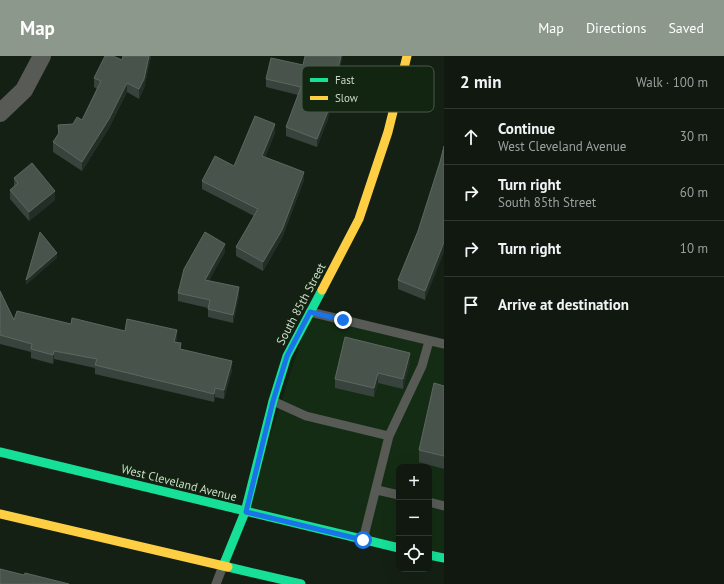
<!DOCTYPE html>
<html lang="en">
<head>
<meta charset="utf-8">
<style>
	:root { --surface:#101810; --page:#1e251e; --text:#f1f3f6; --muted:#9ca09f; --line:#303730; --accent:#8c988b }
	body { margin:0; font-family:"PT Sans",sans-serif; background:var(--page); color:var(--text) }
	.controls { position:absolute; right:12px; bottom:12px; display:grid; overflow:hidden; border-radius:8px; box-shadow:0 4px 16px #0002 }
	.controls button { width:36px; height:36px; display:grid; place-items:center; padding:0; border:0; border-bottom:1px solid var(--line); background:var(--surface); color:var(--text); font:20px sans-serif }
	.stop { position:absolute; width:12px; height:12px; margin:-9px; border:3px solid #1a73e8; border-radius:50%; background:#fff }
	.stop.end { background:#1a73e8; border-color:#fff; box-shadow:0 1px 4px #0008 }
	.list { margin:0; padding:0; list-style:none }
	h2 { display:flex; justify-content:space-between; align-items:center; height:52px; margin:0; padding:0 16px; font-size:17px }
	h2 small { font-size:13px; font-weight:400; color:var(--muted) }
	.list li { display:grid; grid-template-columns:26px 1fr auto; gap:12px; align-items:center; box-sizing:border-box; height:56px; padding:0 16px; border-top:1px solid var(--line) }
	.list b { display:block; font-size:15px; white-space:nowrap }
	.list p { margin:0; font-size:13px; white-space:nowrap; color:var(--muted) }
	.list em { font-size:13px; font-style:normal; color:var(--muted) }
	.icon { flex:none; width:22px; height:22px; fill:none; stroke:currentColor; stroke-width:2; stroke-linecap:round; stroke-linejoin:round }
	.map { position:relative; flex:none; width:444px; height:528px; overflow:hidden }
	header { display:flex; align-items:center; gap:24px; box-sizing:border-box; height:56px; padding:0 20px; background:var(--accent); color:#fff }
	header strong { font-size:19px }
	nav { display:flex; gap:22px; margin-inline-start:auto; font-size:14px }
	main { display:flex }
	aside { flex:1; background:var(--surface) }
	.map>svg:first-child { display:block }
	.built { fill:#142c14 }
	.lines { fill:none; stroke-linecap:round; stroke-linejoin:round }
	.lane { stroke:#575a55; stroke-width:9 }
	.street { stroke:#575a55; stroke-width:18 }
	.fast { stroke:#16e098; stroke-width:9 }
	.slow { stroke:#ffcf43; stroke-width:9 }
	.wall { fill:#37433c }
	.shaded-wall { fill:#232e26 }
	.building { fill:#47534b; stroke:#5c685f }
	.route { stroke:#1a73e8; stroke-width:5 }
	.labels { text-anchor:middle; stroke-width:3; stroke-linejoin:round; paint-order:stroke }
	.street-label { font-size:12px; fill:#ccd9cb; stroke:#112510 }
	.key { fill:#112510; stroke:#495b48; stroke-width:1 }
	.key-label { font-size:11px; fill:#ccd9cb }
</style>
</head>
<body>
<header>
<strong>Map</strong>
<nav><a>Map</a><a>Directions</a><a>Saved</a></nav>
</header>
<main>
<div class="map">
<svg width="444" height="528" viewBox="0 0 444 528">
	<rect width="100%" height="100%" fill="#152015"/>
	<path class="built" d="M310,256L444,288V502L429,499V411H399V492L246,456Z"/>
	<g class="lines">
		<path class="lane" d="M310,256L444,288
			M273,345L306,360L389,380L363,484
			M389,380L422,310L429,285
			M377,434L399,439
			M429,446L444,450
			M216,528L223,510"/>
		<path class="street" d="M0,57L24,34L42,0"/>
		<path class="fast" d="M0,396L399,492
			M429,499L444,502
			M223,510L245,456L273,345L287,300L322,234
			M228,511L301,528"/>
		<path class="slow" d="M322,234L359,163L388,76L407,0
			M0,458L228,511"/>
	</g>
	<path class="wall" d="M123,0H151L144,32L139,43L127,36L109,72L82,115L53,96V86L58,79V69L73,68L82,64L97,33L94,31V22L122,4Z
		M303,9L328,63L317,91L286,80V71L298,39L266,31V23Z
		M275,77L265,101L304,124L282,182L263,215L236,200V191L254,160L202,133V125L234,110Z
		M440,106L425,244L398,233V224L418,175Z
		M14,122L55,144L29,165L10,143V134L14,131Z
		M225,196L209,224L239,240L233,267L208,261V252L178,245V237Z
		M0,235L14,264L71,268L125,275L177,283L176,286L181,294L232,314L224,343L215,341L214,346L95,318V312L54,303L53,308L31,302V296L0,288Z
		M410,306L403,333L378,327L374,341L335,332V323Z
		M444,330V413L419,406V394Z"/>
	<path class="shaded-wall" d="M149,0H151L144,32L139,43V33Z
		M341,0H343L328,63L317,91V83Z
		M127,27V36L109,72L82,115V106Z
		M275,68V77L262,109V100Z
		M304,116V124L282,182L263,215V206Z
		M55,135V144L29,165V156Z
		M444,186V196L425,244V235Z
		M225,188V196L205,232V224Z
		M57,197V202L26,229V224Z
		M239,231V240L233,267V259Z
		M177,274V283L174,294V286Z
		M54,295V303L53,308V299Z
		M410,297V306L403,333V323Z
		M232,305V314L224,343V334Z
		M378,317V327L374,341V332Z
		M215,332V341L214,346V338Z"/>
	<path class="building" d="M105,0H113L122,4L123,0H149L144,23L139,33L127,27L109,63L82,106L53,86L59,77L58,69L73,68L77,61L82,64L101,25L94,22Z
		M305,0H341L328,55L317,83L286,71L301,31L266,23L271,2L303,9Z
		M255,60L275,68L262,100L304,116L282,174L263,206L236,191L258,153L202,125L215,100L234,110Z
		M444,90V186L425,235L398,224L418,175L440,106Z
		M32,107L55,135L29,156L10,134L18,127L14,122Z
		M40,176L57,197L26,224Z
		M205,176L225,188L205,224L239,231L233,259L208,253L210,244L178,237L184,213Z
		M0,235L14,264L17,255L71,268L72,262L125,275L127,263L177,274L174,286L181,287L180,293L232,305L224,334L215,332L214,338L95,309L97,303L54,295L53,299L31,293L32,288L0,279Z
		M345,281L410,297L403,323L378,317L374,332L335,323Z
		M434,327L444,330V400L419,394Z
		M0,513L24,519L25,517L69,528H0Z"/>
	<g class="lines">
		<path class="route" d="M343,264L310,256L287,300L273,345L246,456L363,484"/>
	</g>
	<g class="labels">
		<g class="street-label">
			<text transform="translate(301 248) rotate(-62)" y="4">South 85th Street</text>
			<text transform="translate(179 427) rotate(14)" y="4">West Cleveland Avenue</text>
		</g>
	</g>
	<rect x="302" y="10" width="132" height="46" rx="6" class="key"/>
	<rect x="310" y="22" width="18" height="4" fill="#16e098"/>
	<rect x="310" y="40" width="18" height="4" fill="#ffcf43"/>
	<g class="key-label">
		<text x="335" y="28">Fast</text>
		<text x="335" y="46">Slow</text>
	</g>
</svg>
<div class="controls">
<button>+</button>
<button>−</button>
<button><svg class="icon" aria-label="locate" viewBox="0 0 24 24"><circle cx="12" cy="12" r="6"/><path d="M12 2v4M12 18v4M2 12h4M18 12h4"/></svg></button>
</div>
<div class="stop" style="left:363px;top:484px"></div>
<div class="stop end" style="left:343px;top:264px"></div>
</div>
<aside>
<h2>2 min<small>Walk · 100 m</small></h2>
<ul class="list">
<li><svg class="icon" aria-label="ahead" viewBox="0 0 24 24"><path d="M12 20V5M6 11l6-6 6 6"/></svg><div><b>Continue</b><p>West Cleveland Avenue</p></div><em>30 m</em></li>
<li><svg class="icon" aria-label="right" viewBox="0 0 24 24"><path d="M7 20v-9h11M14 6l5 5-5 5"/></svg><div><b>Turn right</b><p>South 85th Street</p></div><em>60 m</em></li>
<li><svg class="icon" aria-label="right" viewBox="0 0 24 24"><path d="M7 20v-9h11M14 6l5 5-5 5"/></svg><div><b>Turn right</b></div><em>10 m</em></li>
<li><svg class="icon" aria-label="arrive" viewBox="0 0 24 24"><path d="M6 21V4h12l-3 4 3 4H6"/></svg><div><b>Arrive at destination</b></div></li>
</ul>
</aside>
</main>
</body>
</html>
